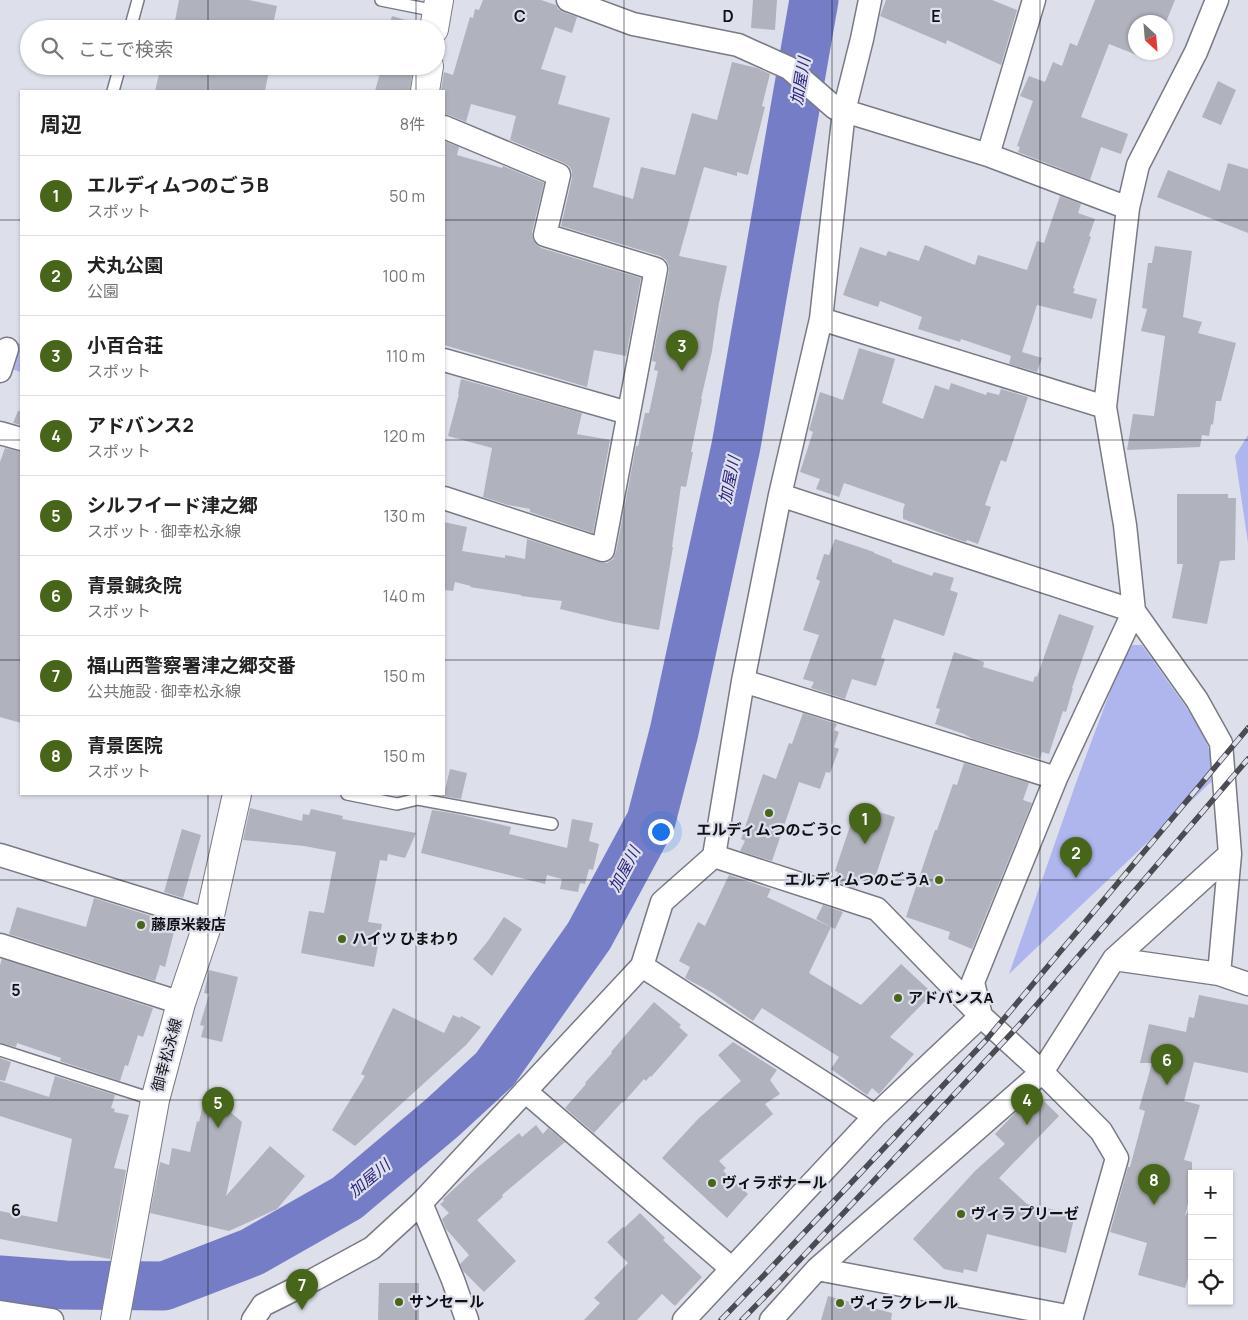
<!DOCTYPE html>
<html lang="ja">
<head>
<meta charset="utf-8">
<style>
	:root { --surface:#fff; --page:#f6f6f6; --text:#222; --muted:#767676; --line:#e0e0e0; --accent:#486619 }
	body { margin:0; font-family:Manrope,"Noto Sans JP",sans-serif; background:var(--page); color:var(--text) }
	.controls { position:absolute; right:15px; bottom:15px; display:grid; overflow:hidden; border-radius:0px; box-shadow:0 1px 4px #0004 }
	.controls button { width:45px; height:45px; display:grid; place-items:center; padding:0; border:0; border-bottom:1px solid var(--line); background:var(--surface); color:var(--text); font:25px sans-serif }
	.compass { position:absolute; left:1128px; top:15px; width:45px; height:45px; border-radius:50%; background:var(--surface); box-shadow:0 1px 4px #0004; rotate:154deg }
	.you { position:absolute; left:660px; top:831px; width:18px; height:18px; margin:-12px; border:4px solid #fff; border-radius:50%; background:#1a73e8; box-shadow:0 0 0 8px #1a73e833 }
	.badge { display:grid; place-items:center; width:32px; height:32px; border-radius:50%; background:var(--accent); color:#fff; font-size:16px; font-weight:700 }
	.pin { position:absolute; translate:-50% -41px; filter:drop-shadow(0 1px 2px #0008) }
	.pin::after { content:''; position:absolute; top:26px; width:18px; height:15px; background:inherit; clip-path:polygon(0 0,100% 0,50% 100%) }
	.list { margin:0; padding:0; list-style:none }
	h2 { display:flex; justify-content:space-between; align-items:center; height:65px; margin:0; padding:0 20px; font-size:21px }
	h2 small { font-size:16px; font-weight:400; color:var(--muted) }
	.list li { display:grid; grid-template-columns:32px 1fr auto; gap:15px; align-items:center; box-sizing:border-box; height:80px; padding:0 20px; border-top:1px solid var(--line) }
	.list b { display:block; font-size:19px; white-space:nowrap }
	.list p { margin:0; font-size:16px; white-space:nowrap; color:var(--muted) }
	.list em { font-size:16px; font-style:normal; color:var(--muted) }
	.icon { flex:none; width:28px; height:28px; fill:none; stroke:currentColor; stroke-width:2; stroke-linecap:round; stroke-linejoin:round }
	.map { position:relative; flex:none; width:1248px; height:1320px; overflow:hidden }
	.search { position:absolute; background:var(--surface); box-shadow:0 1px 4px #0004; left:20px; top:20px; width:425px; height:55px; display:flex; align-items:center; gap:12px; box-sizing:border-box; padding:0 18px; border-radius:28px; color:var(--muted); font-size:19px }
	.panel { position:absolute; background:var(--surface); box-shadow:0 1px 4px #0004; left:20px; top:90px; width:425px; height:705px; border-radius:0px }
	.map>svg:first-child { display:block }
	.green { fill:#afb6ee }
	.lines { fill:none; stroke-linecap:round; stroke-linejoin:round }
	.river { stroke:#767dc7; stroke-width:49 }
	.building { fill:#b0b2bd }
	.lane-casing { stroke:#787a84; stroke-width:14 }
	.street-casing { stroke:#787a84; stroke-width:25 }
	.secondary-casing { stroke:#787a84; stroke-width:30 }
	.lane { stroke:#fff; stroke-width:11 }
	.street { stroke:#fff; stroke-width:22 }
	.secondary { stroke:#fff; stroke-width:28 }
	.rail-casing { stroke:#4b4c52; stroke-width:5.5 }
	.rail { stroke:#dddfea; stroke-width:4; stroke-dasharray:11; stroke-linecap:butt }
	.grid { fill:none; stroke:#101115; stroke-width:1; stroke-opacity:0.55 }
	.poi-dot { fill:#486619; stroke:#dddfea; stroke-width:2 }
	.labels { text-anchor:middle; stroke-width:4.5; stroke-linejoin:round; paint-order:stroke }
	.poi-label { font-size:15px; font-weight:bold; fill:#101115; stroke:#dddfea; text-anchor:start }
	.street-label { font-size:15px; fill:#101115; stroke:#dddfea }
	.water-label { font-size:16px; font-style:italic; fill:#2a247c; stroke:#dddfea }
	.grid-label { font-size:16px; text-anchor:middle; font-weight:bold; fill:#101115; stroke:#dddfea; stroke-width:4.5; stroke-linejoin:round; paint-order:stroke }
</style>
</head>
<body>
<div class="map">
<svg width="1248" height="1320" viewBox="0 0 1248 1320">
	<rect width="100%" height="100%" fill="#dddfea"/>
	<path class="green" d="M18,343L21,344V372L11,369Z
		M1248,435V543L1235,456Z
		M1133,645H1142L1203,731L1211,756V782L1009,974L1077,780L1126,649Z"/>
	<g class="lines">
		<path class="river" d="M0,1280L65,1285L164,1286L252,1252L347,1198L443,1117L495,1069L589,936L651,821L674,732L736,446L814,0"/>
	</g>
	<path class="building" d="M179,0H249L277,6L272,29H182L183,22L175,21Z
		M483,0H541L556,5L558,9L563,12L577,17L572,33L555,27L541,69L566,76L558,104L610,118L593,187L633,199L641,167L675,175L692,113L717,120L732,62L757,68L770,74L762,106L765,107L748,175L737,172V176L704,167L679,256L727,266L719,303L712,351L701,399H702L691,452H693L686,487L681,486L672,547H673L659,630L614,622L560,609L562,601L521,596V595L470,587L471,586L455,582L453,591L444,590V522L467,527L462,551L505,558V555L525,559L527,539L599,562L607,563L613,559L616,552L636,446H638L645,413H649L658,371L654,370L656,362L652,361L669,271V266L666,260L660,256L561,226L572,178V171L569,166L564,163L510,140L516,116L471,104L466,122L449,115L444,114V91H441L444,72L453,75L470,17L473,18L475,9L479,10Z
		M753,0H777L775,30L751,28Z
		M886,0H992L1017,10L1001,65L947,40L946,44L880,16Z
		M1095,0H1175L1166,22H1136V52H1143L1142,57L1109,44L1081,117L1128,134L1121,154L1101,147L1090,180L1018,152L1020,147L1017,146L1033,101L1020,96L1029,76L1045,82L1053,62L1062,66L1070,43L1077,46Z
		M392,16L419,24V29H388Z
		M161,66H270L265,91H155Z
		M378,66H413L410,91H375L380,73L377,72Z
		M1218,81L1236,90L1221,125L1202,117Z
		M444,141L459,147L457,155L502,168L503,166L544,183L532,232L533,239L536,244L541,248L641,278L626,356L594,350L587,387L444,345Z
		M1228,163L1248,169V233L1157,197L1168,170L1220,191Z
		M1060,196L1081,204L1078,213L1095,219L1089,236L1091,237L1073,288L1075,289L1073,293L1097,299L1092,319L1037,305L1022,352L1042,358L1037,372L1009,364L1011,356L961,339L960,342L918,329L922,317L880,301L878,307L843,295L860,247L886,256L888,251L919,261L925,245L975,265L978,255L1027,270L1037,241L1044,243Z
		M1155,246L1192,251L1183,317L1202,322L1198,333L1236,343L1221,401H1216L1213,425L1211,424L1209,436L1202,435L1200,447L1127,450L1133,414L1154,416L1165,336L1141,331L1147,309L1142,308L1148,263H1152Z
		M859,348L895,359L882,403L923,419L935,385L949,390L951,383L986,395L987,392L999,395L1001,389L1028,397L1006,462L1001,460L985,505L991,507L978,544L967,540L966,542L957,539L903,519V510L905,504L844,483L839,497L816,489L820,479L800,472L813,432L809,430L820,392L843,400Z
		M461,379L582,413L577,434L610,440L593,533L530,512V509L508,505L483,497L492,448L448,436L459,394H458Z
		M18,411H21V425L13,423Z
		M5,448L21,452V723L0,717V462Z
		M1177,494H1228V498H1236L1235,560L1220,561L1207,624L1172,618L1183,564H1177Z
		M835,539L874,552V553L892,560V562L932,576L934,572L954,578L950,590L958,593L944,636L894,619L881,658L885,659L876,686L852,679L845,699L811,688L814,682L803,679L819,635L803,630L820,581L816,579L824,554L829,555Z
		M1059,614L1094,626L1072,688H1073L1066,712L1063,711L1049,754L1042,752L1040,759L1037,758L973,739L964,734L935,724L940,709L936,708L954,652L984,662L983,667L1033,682L1035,676L1037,677Z
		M803,713L837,724L834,730L839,732L834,747L839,749L830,773L826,772L820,789L799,782L772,861L740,851L745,841L741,839L763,774L776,779L789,743L792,744Z
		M964,763L1029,783L1023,800L1032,803L972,949L948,939L950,932L906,917L935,830H937L953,784L957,785Z
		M450,769L467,773L461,799L442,796L444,794Z
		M857,805L895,817L873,884L859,879L855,888L834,881L838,872L835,871Z
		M250,808L302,821L303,814L309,815L311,809L343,816L342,819L416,833L405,858L388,854L387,861L380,860L368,922L382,924L374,967L301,953L309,911L324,913L336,852L304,846L243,840Z
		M432,810L457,814L511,827L509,834L567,848L572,819L593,823L589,841L599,844L593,870L589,869L585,884L580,883L578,892L560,889L562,879L547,875L545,884L421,853Z
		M182,829L201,835L183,898L164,892Z
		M729,875L771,889L767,897L831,927L809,973L861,1005L901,964L928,989V998L890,1037L914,1054L879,1094L872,1088L867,1095L831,1069L839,1057L762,1008L753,1021L713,993L685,978L690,967L679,961L698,922L705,926Z
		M94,898L176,924L165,967L160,965L155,981L9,934L17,907L86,927Z
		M823,905L843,912L835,929L816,919Z
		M504,917L522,929L492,976L473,959L488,941Z
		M2,959L153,1008L143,1037L138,1035L128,1066L125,1065L120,1081L60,1061L61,1058L17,1043L16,1047L0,1043V965Z
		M209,970L238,977L222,1042L201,1037L204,1026L200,1025L209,994L204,993Z
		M1199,995L1248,1005V1073L1194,1062L1184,1101L1200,1105L1184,1160L1192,1162V1186L1185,1216L1192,1206V1264L1185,1288L1138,1275L1147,1243L1110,1232L1128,1167H1130L1145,1111L1139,1109L1152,1063H1140L1149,1024L1186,1032L1189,1017L1194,1018Z
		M654,1002L681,1025L679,1027L688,1035L651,1077L650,1076L646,1081L644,1079L623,1103L622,1102L594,1133L565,1108L586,1084L585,1083L612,1053L611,1052Z
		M393,1008L444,1033L453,1015L460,1018L461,1016L481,1027L466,1045L355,1146L332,1130L365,1076L361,1074Z
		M733,1042L777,1070L770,1080L780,1094L765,1104L773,1114L719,1161L726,1168L723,1171L748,1194L727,1218L662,1158L698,1119L741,1081L718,1055Z
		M0,1058L11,1062L5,1081L0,1080Z
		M55,1076L115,1095L111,1108L115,1109L114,1112L129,1115L114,1168L126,1170L110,1259L0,1239V1211L57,1222L72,1139L0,1116V1081L49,1097Z
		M206,1091L242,1122L226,1196L270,1146L305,1176L277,1209L229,1231L150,1213L160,1162L169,1165L172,1148L190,1152L197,1121L199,1122Z
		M1037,1094L1059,1116L999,1178L1027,1204L1075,1214L1066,1253L987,1234L977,1272L964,1269L963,1273L944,1269L913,1239L975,1171L1005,1144L995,1134L1015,1113Z
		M536,1125L543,1134L548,1128L565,1142L502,1195L503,1197L477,1220L516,1261L484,1292L463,1271L460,1264L469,1255L446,1229L442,1219L449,1213L440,1204L444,1201L443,1199L477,1168L519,1133L522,1137Z
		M640,1213L665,1238L663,1240L702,1277L675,1306L662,1294L637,1320H584L600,1303L594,1298L628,1263L607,1242L623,1227L624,1228Z
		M379,1283H419V1320H378Z
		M828,1296L892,1313L891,1320H821Z"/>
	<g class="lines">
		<defs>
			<path id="lane" d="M381,0L436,11
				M130,29L138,0
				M113,91L120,66
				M347,794L397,804L418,799L552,824
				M0,1050L155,1100"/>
			<path id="street" d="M568,0L633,24L738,45L789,68L835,108L988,155L1128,208
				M1217,0L1196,52L1138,165L1128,208L1105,407L1125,525L1134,611L1197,700L1221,743L1230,854L1219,974
				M444,127L559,175L545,235L656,269L603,550L444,498
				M988,155L1034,0
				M821,319L1105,407
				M444,360L628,413
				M0,371L7,349
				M0,433L21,439
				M743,681L1056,778
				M0,855L209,920
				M714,856L877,909L981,1016L1042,1072L1101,1131L1117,1158L1071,1320
				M0,945L181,1003
				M1114,959L1219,974L1248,984
				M642,966L875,1116
				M525,1091L731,1268
				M421,1203L453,1280L467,1320
				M817,1269L1072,1317
				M0,1312L52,1320
				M253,1320L263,1305L315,1279L372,1248L421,1203L642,966L662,902L714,856L743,681L780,495L821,319L844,111L862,39L870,0
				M684,1320L875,1116L981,1016L973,982L1056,778L1134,611L780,495
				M771,1320L817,1269L1042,1072L1114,959L1230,854"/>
			<path id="secondary" d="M434,29L439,0
				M425,91L429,66
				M115,1320L155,1100L181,1003L209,920L237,794"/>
		</defs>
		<use href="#lane" class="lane-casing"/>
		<use href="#street" class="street-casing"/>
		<use href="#secondary" class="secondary-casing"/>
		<use href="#lane" class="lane"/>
		<use href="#street" class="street"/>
		<use href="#secondary" class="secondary"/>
		<defs>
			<path id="rail" d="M721,1320L767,1272L986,1040L1248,728
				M742,1320L780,1281L1021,1023L1248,759"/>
		</defs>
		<use href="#rail" class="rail-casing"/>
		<use href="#rail" class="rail"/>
	</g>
	<path class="grid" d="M208,0V29M416,0V29M624,0V1320M832,0V1320M1040,0V1320M208,66V91M416,66V91M0,220H21M444,220H1248M0,440H21M444,440H1248M0,660H21M444,660H1248M208,794V1320M416,794V1320M0,880H1248M0,1100H1248"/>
	<g class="poi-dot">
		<circle cx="769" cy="813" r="5"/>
		<circle cx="939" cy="880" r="5"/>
		<circle cx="141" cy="925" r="5"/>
		<circle cx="342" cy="939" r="5"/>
		<circle cx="898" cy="998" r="5"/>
		<circle cx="712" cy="1183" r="5"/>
		<circle cx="961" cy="1214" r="5"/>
		<circle cx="399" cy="1302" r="5"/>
		<circle cx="840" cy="1303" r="5"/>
	</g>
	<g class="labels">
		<g class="poi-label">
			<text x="769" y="835" text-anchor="middle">エルディムつのごうC</text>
			<text x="929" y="885" text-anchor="end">エルディムつのごうA</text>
			<text x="151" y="930">藤原米穀店</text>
			<text x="352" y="944">ハイツ ひまわり</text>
			<text x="908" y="1003">アドバンスA</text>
			<text x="722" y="1188">ヴィラボナール</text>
			<text x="971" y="1219">ヴィラ プリーゼ</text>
			<text x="409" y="1307">サンセール</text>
			<text x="850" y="1308">ヴィラ クレール</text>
		</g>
		<g class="street-label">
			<text transform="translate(167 1055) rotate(-75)" y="5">御幸松永線</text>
		</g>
		<g class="water-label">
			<text transform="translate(800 81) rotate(-80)" y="6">加屋川</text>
			<text transform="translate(729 480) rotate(-78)" y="6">加屋川</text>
			<text transform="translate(624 869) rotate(-62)" y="6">加屋川</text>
			<text transform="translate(369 1178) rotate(-40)" y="6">加屋川</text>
		</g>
	</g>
	<g class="grid-label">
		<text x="520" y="22">C</text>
		<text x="728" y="22">D</text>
		<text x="936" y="22">E</text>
		<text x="16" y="996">5</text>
		<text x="16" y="1216">6</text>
	</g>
</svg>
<div class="controls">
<button>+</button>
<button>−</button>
<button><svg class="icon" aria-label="locate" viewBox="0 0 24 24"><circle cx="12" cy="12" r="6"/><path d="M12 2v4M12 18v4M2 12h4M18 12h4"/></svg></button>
</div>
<svg class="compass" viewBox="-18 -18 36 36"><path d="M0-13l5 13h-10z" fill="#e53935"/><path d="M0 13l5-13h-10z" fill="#767676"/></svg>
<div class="you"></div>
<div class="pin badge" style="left:865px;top:844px">1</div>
<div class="pin badge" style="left:1076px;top:878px">2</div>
<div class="pin badge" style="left:682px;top:371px">3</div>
<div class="pin badge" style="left:1027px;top:1125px">4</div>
<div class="pin badge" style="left:218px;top:1128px">5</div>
<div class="pin badge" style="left:1167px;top:1085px">6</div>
<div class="pin badge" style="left:302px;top:1310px">7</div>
<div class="pin badge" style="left:1154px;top:1205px">8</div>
<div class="search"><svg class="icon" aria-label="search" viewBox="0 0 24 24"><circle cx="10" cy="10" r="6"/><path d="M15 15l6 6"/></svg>ここで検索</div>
<section class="panel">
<h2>周辺<small>8件</small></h2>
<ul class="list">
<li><span class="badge">1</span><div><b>エルディムつのごうB</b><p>スポット</p></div><em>50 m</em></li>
<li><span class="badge">2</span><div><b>犬丸公園</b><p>公園</p></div><em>100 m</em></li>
<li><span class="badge">3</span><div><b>小百合荘</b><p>スポット</p></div><em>110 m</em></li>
<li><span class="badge">4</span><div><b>アドバンス2</b><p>スポット</p></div><em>120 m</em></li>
<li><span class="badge">5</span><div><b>シルフイード津之郷</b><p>スポット · 御幸松永線</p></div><em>130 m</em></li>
<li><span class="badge">6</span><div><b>青景鍼灸院</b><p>スポット</p></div><em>140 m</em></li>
<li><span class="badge">7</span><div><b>福山西警察署津之郷交番</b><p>公共施設 · 御幸松永線</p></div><em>150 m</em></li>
<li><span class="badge">8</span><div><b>青景医院</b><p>スポット</p></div><em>150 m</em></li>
</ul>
</section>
</div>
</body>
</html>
